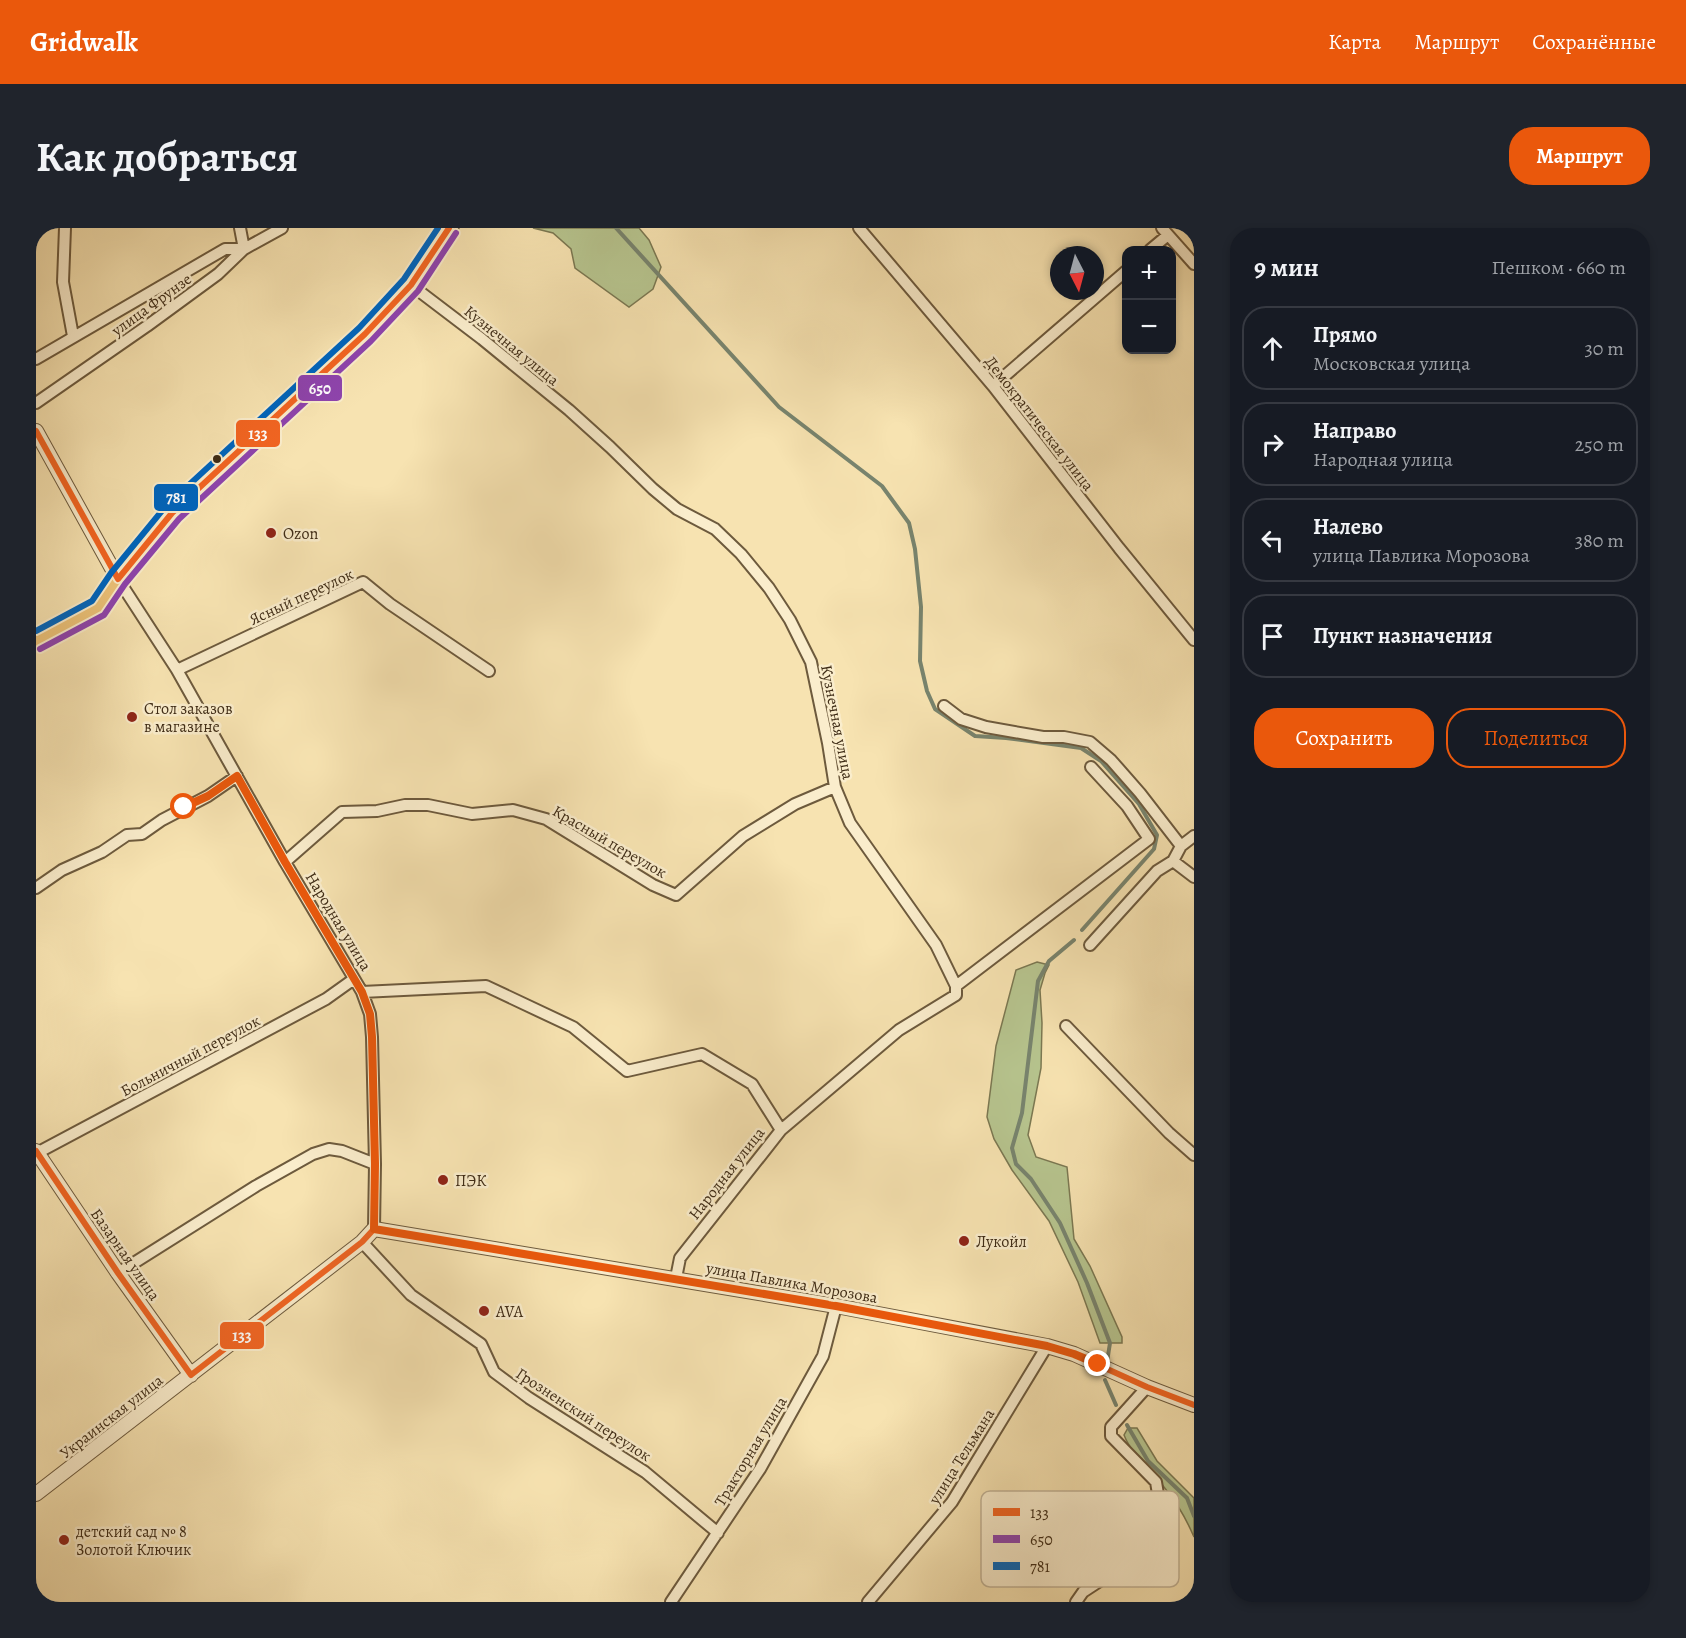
<!DOCTYPE html>
<html lang="ru">
<head>
<meta charset="utf-8">
<style>
	:root { --surface:#171b24; --page:#20242c; --text:#f1f3f6; --muted:#9ea1a6; --line:#363941; --accent:#ea580c }
	body { margin:0; font-family:Alegreya,serif; background:var(--page); color:var(--text) }
	.controls { position:absolute; right:18px; top:18px; display:grid; overflow:hidden; border-radius:12px; box-shadow:0 3px 9px #0003 }
	.controls button { width:54px; height:54px; display:grid; place-items:center; padding:0; border:0; border-bottom:2px solid var(--line); background:var(--surface); color:var(--text); font:30px sans-serif }
	.compass { position:absolute; left:1014px; top:18px; width:54px; height:54px; border-radius:50%; background:var(--surface); box-shadow:0 3px 9px #0003; rotate:174deg }
	.stop { position:absolute; width:18px; height:18px; margin:-14px; border:4px solid #ea580c; border-radius:50%; background:#fff }
	.stop.end { background:#ea580c; border-color:#fff; box-shadow:0 2px 6px #0008 }
	.list { margin:0; padding:0; list-style:none }
	h2 { display:flex; justify-content:space-between; align-items:center; height:78px; margin:0; padding:0 24px; font-size:26px }
	h2 small { font-size:20px; font-weight:400; color:var(--muted) }
	.list li { display:grid; grid-template-columns:39px 1fr auto; gap:18px; align-items:center; box-sizing:border-box; height:84px; margin:0 12px 12px; padding:0 12px; border:2px solid var(--line); border-radius:24px }
	.list b { display:block; font-size:22px; white-space:nowrap }
	.list p { margin:0; font-size:20px; white-space:nowrap; color:var(--muted) }
	.list em { font-size:20px; font-style:normal; color:var(--muted) }
	.actions { display:flex; gap:12px; padding:18px 24px }
	.actions a { flex:1; padding:14px 0; border:2px solid var(--accent); border-radius:24px; text-align:center; font-size:21px; color:var(--accent) }
	.actions .main { background:var(--accent); color:#fff }
	.icon { flex:none; width:33px; height:33px; fill:none; stroke:currentColor; stroke-width:2; stroke-linecap:round; stroke-linejoin:round }
	.map { position:relative; flex:none; width:1158px; height:1374px; overflow:hidden; border-radius:24px }
	header { display:flex; align-items:center; gap:36px; box-sizing:border-box; height:84px; padding:0 30px; background:var(--accent); color:#fff }
	header strong { font-size:28px }
	nav { display:flex; gap:33px; margin-inline-start:auto; font-size:21px }
	.intro { display:flex; align-items:center; justify-content:space-between; box-sizing:border-box; height:144px; padding:0 36px }
	h1 { margin:0; font-size:42px }
	.button { padding:15px 27px; border-radius:24px; background:var(--accent); color:#fff; font-size:21px; font-weight:700 }
	main { display:flex; gap:36px; padding:0 36px }
	aside { flex:1; background:var(--surface); border-radius:24px; box-shadow:0 3px 9px #0003 }
	.map>svg:first-child { display:block }
	.green { fill:#b7c58f; stroke:#7b7852; stroke-width:1.5 }
	.lines { fill:none; stroke-linecap:round; stroke-linejoin:round }
	.stream { stroke:#78846e; stroke-width:4 }
	.minor-casing { stroke:#6d5a3d; stroke-width:14 }
	.tertiary-casing { stroke:#6d5a3d; stroke-width:16 }
	.primary-casing { stroke:#3f2c16; stroke-width:21 }
	.minor { stroke:#faedcc; stroke-width:10 }
	.tertiary { stroke:#faedcc; stroke-width:14 }
	.primary { stroke:#ecc278; stroke-width:18 }
	.bus-1-casing { stroke:#faedcc; stroke-width:10 }
	.bus-2-casing { stroke:#faedcc; stroke-width:10 }
	.bus-3-casing { stroke:#faedcc; stroke-width:10 }
	.bus-1 { stroke:#f26522; stroke-width:6 }
	.bus-2 { stroke:#8e44ad; stroke-width:6 }
	.bus-3 { stroke:#0065bd; stroke-width:6 }
	.route { stroke:#ea580c; stroke-width:8 }
	.bus-dot { fill:#3f2c16; stroke:#faedcc; stroke-width:2 }
	.poi-dot { fill:#8f2418; stroke:#faedcc; stroke-width:2 }
	.labels { text-anchor:middle; stroke-width:5; stroke-linejoin:round; paint-order:stroke }
	.street-label { font-size:16px; fill:#3f2c16; stroke:#faedcc }
	.poi-label { font-size:16px; fill:#3f2c16; stroke:#faedcc; text-anchor:start }
	.key { fill:#faedcc; stroke:#c2b395; stroke-width:1.5 }
	.key-label { font-size:16px; fill:#3f2c16 }
	.line-badge { stroke:#faedcc; stroke-width:2 }
	.badge-label { font-size:16px; text-anchor:middle; font-weight:bold; fill:#fff }
</style>
</head>
<body>
<header>
<strong>Gridwalk</strong>
<nav><a>Карта</a><a>Маршрут</a><a>Сохранённые</a></nav>
</header>
<div class="intro"><h1>Как добраться</h1><a class="button">Маршрут</a></div>
<main>
<div class="map">
<svg width="1158" height="1374" viewBox="0 0 1158 1374">
	<rect width="100%" height="100%" fill="#f7e3b1"/>
	<filter id="stains"><feTurbulence type="fractalNoise" baseFrequency=".00333" numOctaves="4"/><feColorMatrix values="0 0 0 0 .2 0 0 0 0 .09 0 0 0 0 .02 0 0 0 .5 -.17"/></filter>
	<radialGradient id="worn" r=".72"><stop offset=".6" stop-color="#630" stop-opacity="0"/><stop offset="1" stop-color="#630" stop-opacity=".3"/></radialGradient>
	<path class="green" d="M497,0H603L613,12L625,39L617,61L593,79L539,40L535,21L517,5Z
		M1001,734L1013,737L1009,745L1004,762L1006,795L1005,840L992,907L1000,929L1031,939L1038,1011L1054,1038L1086,1109V1115H1064L1042,1054L1013,993L976,942L958,911L951,889L960,818L980,742Z
		M1092,1200H1101L1121,1233L1158,1270V1309C1148,1286 1139,1272 1123,1253C1111,1238 1095,1225 1088,1207Z"/>
	<g class="lines">
		<path class="stream" d="M580,0L743,179L846,258L873,295L879,321L885,379L884,433L891,463L899,481L939,508L970,510L1045,520L1065,533L1103,576L1121,607L1118,621L1046,702
			M1038,712L1013,733L1002,753L986,885L976,920L980,936L995,951L1024,995L1051,1055L1074,1115L1071,1134
			M1069,1152L1080,1177
			M1091,1197L1112,1233L1151,1270L1158,1288"/>
		<defs>
			<path id="minor" d="M29,0L27,54L37,108
				M823,0L957,158L1083,320L1158,412
				M1126,0L1158,36
				M1114,22L1132,7
				M375,57L446,111L533,182L574,219L617,261L641,281L679,301L705,326L733,360L754,392L775,434L792,515L799,559L814,595L900,717L920,758
				M0,131L189,21H208L204,0
				M957,158L1090,43
				M0,175L111,98L182,46L208,21L246,0
				M82,351L141,442L249,634L326,764L334,786L336,809L339,936L338,1001
				M141,442L327,354L354,376L453,443
				M908,478L925,491L950,499L1007,509H1028L1054,514L1075,532L1104,565L1145,618
				M1137,633L1158,649
				M249,634L306,584L341,583L369,577H392L436,586L477,582L510,591L617,657L640,667L707,608L759,576L799,559
				M0,660L26,642L66,624L91,607L106,606L126,592L172,568L201,548
				M1054,717L1121,643L1137,633L1145,618L1158,608
				M326,764L450,758L537,799L591,843L666,826L716,856L745,902L644,1030L640,1050
				M1030,798L1133,905L1158,927
				M745,902L863,802L920,767V758L1113,611L1091,578L1055,539
				M1,925L290,771L318,751
				M326,1014L375,1067L445,1116L458,1144L493,1170L609,1244L682,1305
				M82,1045L220,958L277,926L293,921L306,923L339,936
				M635,1374L724,1241L787,1128L800,1078
				M832,1374L916,1274L1011,1118
				M1040,1374L1047,1364L1079,1343L1123,1272L1120,1254L1075,1208V1199L1111,1159"/>
			<path id="tertiary" d="M0,203L82,351
				M0,923L82,1045L155,1147
				M0,1266L326,1014L338,1001L800,1078L1011,1118L1038,1126L1111,1159L1158,1177"/>
			<path id="primary" d="M0,413L37,392L62,380L82,351L136,285L329,106L375,57L413,0"/>
		</defs>
		<use href="#minor" class="minor-casing"/>
		<use href="#tertiary" class="tertiary-casing"/>
		<use href="#primary" class="primary-casing"/>
		<use href="#minor" class="minor"/>
		<use href="#tertiary" class="tertiary"/>
		<use href="#primary" class="primary"/>
		<defs>
			<path id="bus-1" d="M0,203L82,351L136,285L329,106L375,57L413,0
				M0,923L82,1045L155,1147L326,1014L338,1001L800,1078L1011,1118L1038,1126L1111,1159L1158,1177"/>
			<path id="bus-2" d="M4,421L68,387L89,356L143,291L335,113L382,63L420,5"/>
			<path id="bus-3" d="M0,403L56,373L75,345L129,279L323,100L368,51L402,0"/>
		</defs>
		<use href="#bus-1" class="bus-1-casing"/>
		<use href="#bus-2" class="bus-2-casing"/>
		<use href="#bus-3" class="bus-3-casing"/>
		<use href="#bus-1" class="bus-1"/>
		<use href="#bus-2" class="bus-2"/>
		<use href="#bus-3" class="bus-3"/>
	</g>
	<g class="lines">
		<path class="route" d="M148,579L172,568L201,548L249,634L326,764L334,786L336,809L339,936L338,1001L800,1078L1011,1118L1038,1126L1062,1136"/>
	</g>
	<circle class="bus-dot" cx="181" cy="231" r="5"/>
	<g class="poi-dot">
		<circle cx="235" cy="305" r="6"/>
		<circle cx="96" cy="489" r="6"/>
		<circle cx="407" cy="952" r="6"/>
		<circle cx="928" cy="1013" r="6"/>
		<circle cx="448" cy="1083" r="6"/>
		<circle cx="28" cy="1312" r="6"/>
	</g>
	<g class="labels">
		<g class="street-label">
			<text transform="translate(115 76) rotate(-36)" y="6">улица Фрунзе</text>
			<text transform="translate(476 117) rotate(39)" y="6">Кузнечная улица</text>
			<text transform="translate(1004 195) rotate(52)" y="6">Демократическая улица</text>
			<text transform="translate(265 368) rotate(-25)" y="6">Ясный переулок</text>
			<text transform="translate(802 494) rotate(79)" y="6">Кузнечная улица</text>
			<text transform="translate(574 613) rotate(30)" y="6">Красный переулок</text>
			<text transform="translate(303 693) rotate(59)" y="6">Народная улица</text>
			<text transform="translate(154 827) rotate(-28)" y="6">Больничный переулок</text>
			<text transform="translate(690 945) rotate(-52)" y="6">Народная улица</text>
			<text transform="translate(90 1026) rotate(55)" y="6">Базарная улица</text>
			<text transform="translate(756 1054) rotate(10)" y="6">улица Павлика Морозова</text>
			<text transform="translate(548 1186) rotate(33)" y="6">Грозненский переулок</text>
			<text transform="translate(75 1188) rotate(-38)" y="6">Украинская улица</text>
			<text transform="translate(714 1223) rotate(-59)" y="6">Тракторная улица</text>
			<text transform="translate(925 1228) rotate(-58)" y="6">улица Тельмана</text>
		</g>
		<g class="poi-label">
			<text x="247" y="311">Ozon</text>
			<text x="108" y="486">Стол заказов<tspan x="108" dy="18">в магазине</tspan></text>
			<text x="419" y="958">ПЭК</text>
			<text x="940" y="1019">Лукойл</text>
			<text x="460" y="1089">AVA</text>
			<text x="40" y="1309">детский сад № 8<tspan x="40" dy="18">Золотой Ключик</tspan></text>
		</g>
	</g>
	<rect x="945" y="1263" width="198" height="96" rx="9" class="key"/>
	<rect x="957" y="1280" width="27" height="8" fill="#f26522"/>
	<rect x="957" y="1307" width="27" height="8" fill="#8e44ad"/>
	<rect x="957" y="1334" width="27" height="8" fill="#0065bd"/>
	<g class="key-label">
		<text x="994" y="1290">133</text>
		<text x="994" y="1317">650</text>
		<text x="994" y="1344">781</text>
	</g>
	<g class="line-badge">
		<rect x="261" y="146" width="46" height="28" rx="6" fill="#8e44ad"/>
		<rect x="199" y="191" width="46" height="29" rx="6" fill="#f26522"/>
		<rect x="117" y="255" width="46" height="29" rx="6" fill="#0065bd"/>
		<rect x="183" y="1093" width="46" height="29" rx="6" fill="#f26522"/>
	</g>
	<g class="badge-label">
		<text x="284" y="166">650</text>
		<text x="222" y="211">133</text>
		<text x="140" y="275">781</text>
		<text x="206" y="1113">133</text>
	</g>
	<rect width="100%" height="100%" filter="url(#stains)"/>
	<rect width="100%" height="100%" fill="url(#worn)"/>
</svg>
<div class="controls">
<button>+</button>
<button>−</button>
</div>
<svg class="compass" viewBox="-18 -18 36 36"><path d="M0-13l5 13h-10z" fill="#e53935"/><path d="M0 13l5-13h-10z" fill="#9ea1a6"/></svg>
<div class="stop" style="left:148px;top:579px"></div>
<div class="stop end" style="left:1062px;top:1136px"></div>
</div>
<aside>
<h2>9 мин<small>Пешком · 660 m</small></h2>
<ul class="list">
<li><svg class="icon" aria-label="ahead" viewBox="0 0 24 24"><path d="M12 20V5M6 11l6-6 6 6"/></svg><div><b>Прямо</b><p>Московская улица</p></div><em>30 m</em></li>
<li><svg class="icon" aria-label="right" viewBox="0 0 24 24"><path d="M7 20v-9h11M14 6l5 5-5 5"/></svg><div><b>Направо</b><p>Народная улица</p></div><em>250 m</em></li>
<li><svg class="icon" aria-label="left" viewBox="0 0 24 24"><path d="M17 20v-9H6M10 6l-5 5 5 5"/></svg><div><b>Налево</b><p>улица Павлика Морозова</p></div><em>380 m</em></li>
<li><svg class="icon" aria-label="arrive" viewBox="0 0 24 24"><path d="M6 21V4h12l-3 4 3 4H6"/></svg><div><b>Пункт назначения</b></div></li>
</ul>
<div class="actions"><a class="main">Сохранить</a><a>Поделиться</a></div>
</aside>
</main>
</body>
</html>
